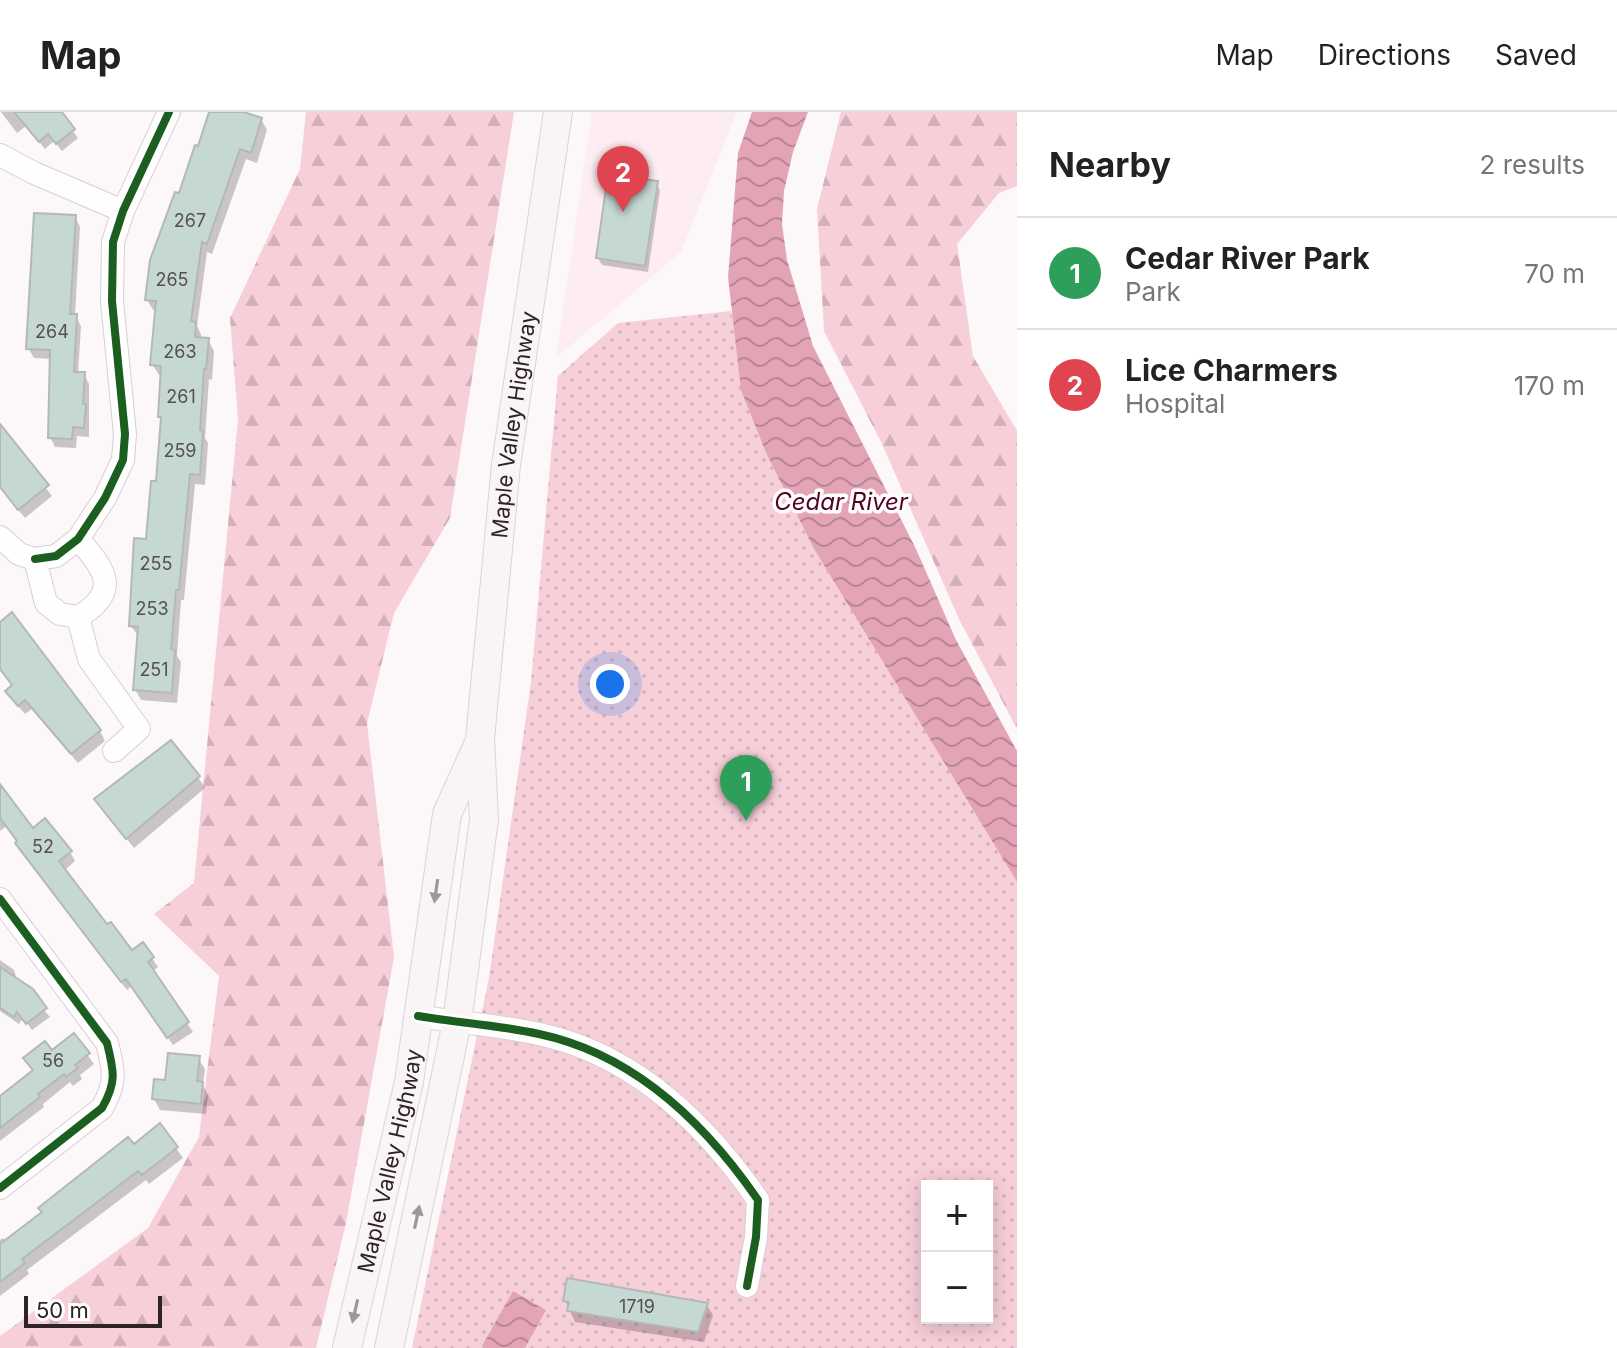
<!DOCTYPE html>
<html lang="en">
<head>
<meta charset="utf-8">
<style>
	:root { --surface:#fff; --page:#f6f6f6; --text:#222; --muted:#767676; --line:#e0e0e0; --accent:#7c3aed }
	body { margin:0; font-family:Inter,sans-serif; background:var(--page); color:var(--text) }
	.controls { position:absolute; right:24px; bottom:24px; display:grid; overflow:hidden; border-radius:0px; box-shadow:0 4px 20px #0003 }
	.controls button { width:72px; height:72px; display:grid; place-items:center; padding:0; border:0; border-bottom:2px solid var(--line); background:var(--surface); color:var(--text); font:40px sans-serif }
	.scale { position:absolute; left:24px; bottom:20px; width:138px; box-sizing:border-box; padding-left:8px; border:4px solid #302326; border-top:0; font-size:22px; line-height:28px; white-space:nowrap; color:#302326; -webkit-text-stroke:6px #fff; paint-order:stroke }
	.you { position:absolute; left:610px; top:572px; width:28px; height:28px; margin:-20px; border:6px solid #fff; border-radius:50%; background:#1a73e8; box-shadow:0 0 0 12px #1a73e833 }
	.badge { display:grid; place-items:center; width:52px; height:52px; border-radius:50%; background:var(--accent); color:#fff; font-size:26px; font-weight:700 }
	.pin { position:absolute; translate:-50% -66px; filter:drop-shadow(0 2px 4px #0008) }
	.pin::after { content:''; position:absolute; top:42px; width:28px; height:24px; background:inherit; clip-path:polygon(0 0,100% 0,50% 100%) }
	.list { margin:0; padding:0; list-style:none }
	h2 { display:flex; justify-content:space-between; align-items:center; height:104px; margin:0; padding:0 32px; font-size:34px }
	h2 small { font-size:26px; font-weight:400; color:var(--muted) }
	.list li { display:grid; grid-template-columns:52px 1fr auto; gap:24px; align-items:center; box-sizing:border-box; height:112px; padding:0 32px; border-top:2px solid var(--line) }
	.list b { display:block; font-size:30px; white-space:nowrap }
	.list p { margin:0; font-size:26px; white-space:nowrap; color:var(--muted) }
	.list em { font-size:26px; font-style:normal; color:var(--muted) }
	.map { position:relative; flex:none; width:1017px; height:1236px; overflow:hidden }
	header { display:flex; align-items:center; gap:48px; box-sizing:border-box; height:112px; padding:0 40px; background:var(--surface); border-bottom:2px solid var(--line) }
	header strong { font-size:38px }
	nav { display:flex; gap:44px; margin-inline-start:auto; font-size:28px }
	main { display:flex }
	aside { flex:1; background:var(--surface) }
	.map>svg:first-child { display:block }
	.built { fill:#feedf0 }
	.forest { fill:url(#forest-firs) }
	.park { fill:url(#park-dots); fill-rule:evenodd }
	.water { fill:url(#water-waves) }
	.shadow { fill:#0003 }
	.building { fill:#c6d8d3; stroke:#b4b9b7; stroke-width:2 }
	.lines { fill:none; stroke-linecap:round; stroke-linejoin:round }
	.minor-casing { stroke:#d8cfd2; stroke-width:24 }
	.major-casing { stroke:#d9d4d5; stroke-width:30 }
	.minor { stroke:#fffefe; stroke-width:22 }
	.major { stroke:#f9f4f5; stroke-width:28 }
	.cycleway-casing { stroke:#fff; stroke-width:13 }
	.cycleway { stroke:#1b5e20; stroke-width:8 }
	.oneway { fill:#9f9698 }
	.labels { text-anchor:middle; stroke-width:7; stroke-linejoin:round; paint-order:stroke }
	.number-label { font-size:18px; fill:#565051 }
	.street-label { font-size:22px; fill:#302326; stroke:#fff }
	.water-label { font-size:24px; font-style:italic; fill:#520225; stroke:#fff }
</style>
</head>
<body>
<header>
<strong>Map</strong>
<nav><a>Map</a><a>Directions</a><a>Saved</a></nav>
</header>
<main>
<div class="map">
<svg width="1017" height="1236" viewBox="0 0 1017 1236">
	<defs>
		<pattern id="forest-firs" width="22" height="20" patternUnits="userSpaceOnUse" patternTransform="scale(2)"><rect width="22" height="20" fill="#f7cfd9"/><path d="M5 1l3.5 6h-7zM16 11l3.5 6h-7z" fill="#d4b1ba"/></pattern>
		<pattern id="park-dots" width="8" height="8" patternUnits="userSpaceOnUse" patternTransform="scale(2)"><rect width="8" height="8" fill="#f7cfd9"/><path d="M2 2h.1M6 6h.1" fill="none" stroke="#d4b1ba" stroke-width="1.8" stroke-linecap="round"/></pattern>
		<pattern id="water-waves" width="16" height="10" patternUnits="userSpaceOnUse" patternTransform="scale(2)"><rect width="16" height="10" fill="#e3a5b6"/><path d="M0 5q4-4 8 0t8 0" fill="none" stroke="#b88694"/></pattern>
	</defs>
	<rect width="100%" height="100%" fill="#fcf7f8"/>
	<path class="built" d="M592,0H737L681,140L556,246Z"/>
	<path class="forest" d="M306,0H514L450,406L394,501L367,611L394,845L346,1111L316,1236H0V1224L148,1116L199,1025L219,864L154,802L194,771L238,307L230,206L300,57Z
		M841,0H1017V74L999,81L957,132L973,244L1017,319V617L959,507L882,332L824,219L817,97Z"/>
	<path class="park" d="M731,199L767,343L814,437L1017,770V1236H412L489,866L531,570L558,264L618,211ZM927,1074H987V1206H927Z"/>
	<path class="water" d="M752,0H808L793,40L784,79L782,112L787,148L813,234L916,437L956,528L1017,639V770L814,437L767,343L741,278L728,165L738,41Z
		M513,1179L546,1198L525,1236H486L482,1234Z"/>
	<path class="shadow" d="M1,0H59L78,26L62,39L54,29L45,37L26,14L17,21Z
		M211,0H242L261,7L267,18L257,51L246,47L212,142L207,140L197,214L201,222V228H208L214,239L212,268L209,267L205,326L208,331L205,373L195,372L184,488H181L177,544L181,550L177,591L141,588L135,577L138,524L131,514L158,371L163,310L160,305L163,264L159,263L152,252L157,199L153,198L147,188L180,84Z
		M656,71L660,78L648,160L602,153L598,146Z
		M75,105L80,115L75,203L81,214L78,262H84L89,272V325L77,324L76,336L55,335L50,325L51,247L34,246L28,236Z
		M0,316L52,384L25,406L0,376Z
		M0,512L100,619L105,629L78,651L32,597L25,602L14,589V574L0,556Z
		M198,665L205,676L134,736L103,698Z
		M0,675L33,719L70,740L75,749L64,759L107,815L132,841L143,833L158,855L152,860L193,920L173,933L132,874L127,878L95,837L7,714L0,719Z
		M0,848L14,858L17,868L50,905L32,918L23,906L19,912L0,899Z
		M74,924L94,952L80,963L82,967L73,974L70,970L43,992L44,995L0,1029V986L34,960L26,947L52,941Z
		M198,946L205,957L203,973L208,983L206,1002L160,998L154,987L166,970Z
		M160,1014L183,1046L149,1072L146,1068L27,1158L29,1162L0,1184V1128L3,1126L6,1130Z
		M565,1188L706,1192L713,1203L704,1230L575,1210Z"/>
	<path class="building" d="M14,0H62L75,17L56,32L48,22L39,30Z
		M209,0H244L262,6L251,41L240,37L207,132L202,130L191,209L196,210L195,225L209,226L206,257H204L200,318L203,319L200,363L190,362L179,478H176L171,537L175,538L172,581L133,578L138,515L129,514L134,426L146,427L151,369H156L161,305H158L161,254L150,253L156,189L145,188L150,148L175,80L179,81L195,33L198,34Z
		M608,62L658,69L645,154L596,146Z
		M34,101L76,103L70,202H77L74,260H85L83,292H86L84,316L73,315L72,327L48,326L50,238L26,237Z
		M0,312L49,373L18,398L0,375Z
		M12,500L101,618L71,642L25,588L18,594L5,579L12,573L0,557V510Z
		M171,628L200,664L126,727L94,687Z
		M0,672L33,716L45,706L72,739L59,749L107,812L111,810L132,838L143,830L154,845L148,850L189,910L167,926L126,867L121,870L15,731L17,729L0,706Z
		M0,855L33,877L47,896L26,912L17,900L14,905L0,896Z
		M74,921L90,941L75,953L78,956L66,965L64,962L38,982L40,985L0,1016V984L33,958L23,946L45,929L52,938Z
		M168,941L200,944L197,969L203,970L201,992L152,987L154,967L165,968Z
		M160,1011L178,1035L142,1063L138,1059L79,1104L22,1147L25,1151L0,1170V1132L42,1100L38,1096L128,1025L134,1032Z
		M567,1166L708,1191L698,1220L567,1199L569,1190L563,1189Z"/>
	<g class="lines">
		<defs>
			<path id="minor" d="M0,43L34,61L123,99
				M0,425L19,442L35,447L46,491L60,502L78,505L89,547L139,617L114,639
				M35,447L56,444L78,427L105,386L123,348L125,322L112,189L113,130L123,99L169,0
				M78,505C121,480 106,458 78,427
				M0,787L107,931C114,959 117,970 102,996L0,1076
				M418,904C459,911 499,913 539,922C633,942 705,1011 758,1088L756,1125L747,1174"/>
			<g id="major">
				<path id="s1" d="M347,1236L409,970L447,702L478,633"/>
				<path id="s2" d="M389,1236L457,910L484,707L480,627L506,353L558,0"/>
			</g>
		</defs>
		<use href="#minor" class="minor-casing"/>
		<use href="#major" class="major-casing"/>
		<use href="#minor" class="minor"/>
		<use href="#major" class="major"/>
		<defs>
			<path id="cycleway" d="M35,447L56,444L78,427L105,386L123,348L125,322L112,189L113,130L123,99L169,0
				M0,787L107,931C114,959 117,970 102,996L0,1076
				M418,904C459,911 499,913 539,922C633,942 705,1011 758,1088L756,1125L747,1174"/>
		</defs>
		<use href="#cycleway" class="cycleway-casing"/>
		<use href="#cycleway" class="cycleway"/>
	</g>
	<defs><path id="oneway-solid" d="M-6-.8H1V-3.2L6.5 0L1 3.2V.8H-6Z" transform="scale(2)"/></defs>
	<g class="oneway">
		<use href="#oneway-solid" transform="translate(436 779) rotate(98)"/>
		<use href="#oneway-solid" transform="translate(417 1105) rotate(-78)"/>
		<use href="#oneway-solid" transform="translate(355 1199) rotate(103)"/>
	</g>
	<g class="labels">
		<g class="number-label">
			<text x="190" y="115">267</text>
			<text x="172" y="174">265</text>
			<text x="52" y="226">264</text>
			<text x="180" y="246">263</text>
			<text x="181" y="291">261</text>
			<text x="180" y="345">259</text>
			<text x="156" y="458">255</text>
			<text x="152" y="503">253</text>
			<text x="154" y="564">251</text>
			<text x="43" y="741">52</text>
			<text x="53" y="955">56</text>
			<text x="637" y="1201">1719</text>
		</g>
		<g class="street-label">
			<text dy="8" stroke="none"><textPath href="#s2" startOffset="934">Maple Valley Highway</textPath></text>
			<text dy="8" stroke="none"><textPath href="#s1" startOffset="192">Maple Valley Highway</textPath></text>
		</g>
		<g class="water-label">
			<text x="841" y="398">Cedar River</text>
		</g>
	</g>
</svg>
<div class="controls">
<button>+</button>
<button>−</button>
</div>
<div class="scale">50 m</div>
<div class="you"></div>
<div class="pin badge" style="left:746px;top:709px;background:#2e9e5b">1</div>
<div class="pin badge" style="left:623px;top:100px;background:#e0444e">2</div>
</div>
<aside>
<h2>Nearby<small>2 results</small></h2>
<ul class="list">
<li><span class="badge" style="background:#2e9e5b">1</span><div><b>Cedar River Park</b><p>Park</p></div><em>70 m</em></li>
<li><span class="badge" style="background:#e0444e">2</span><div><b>Lice Charmers</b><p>Hospital</p></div><em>170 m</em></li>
</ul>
</aside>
</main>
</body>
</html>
